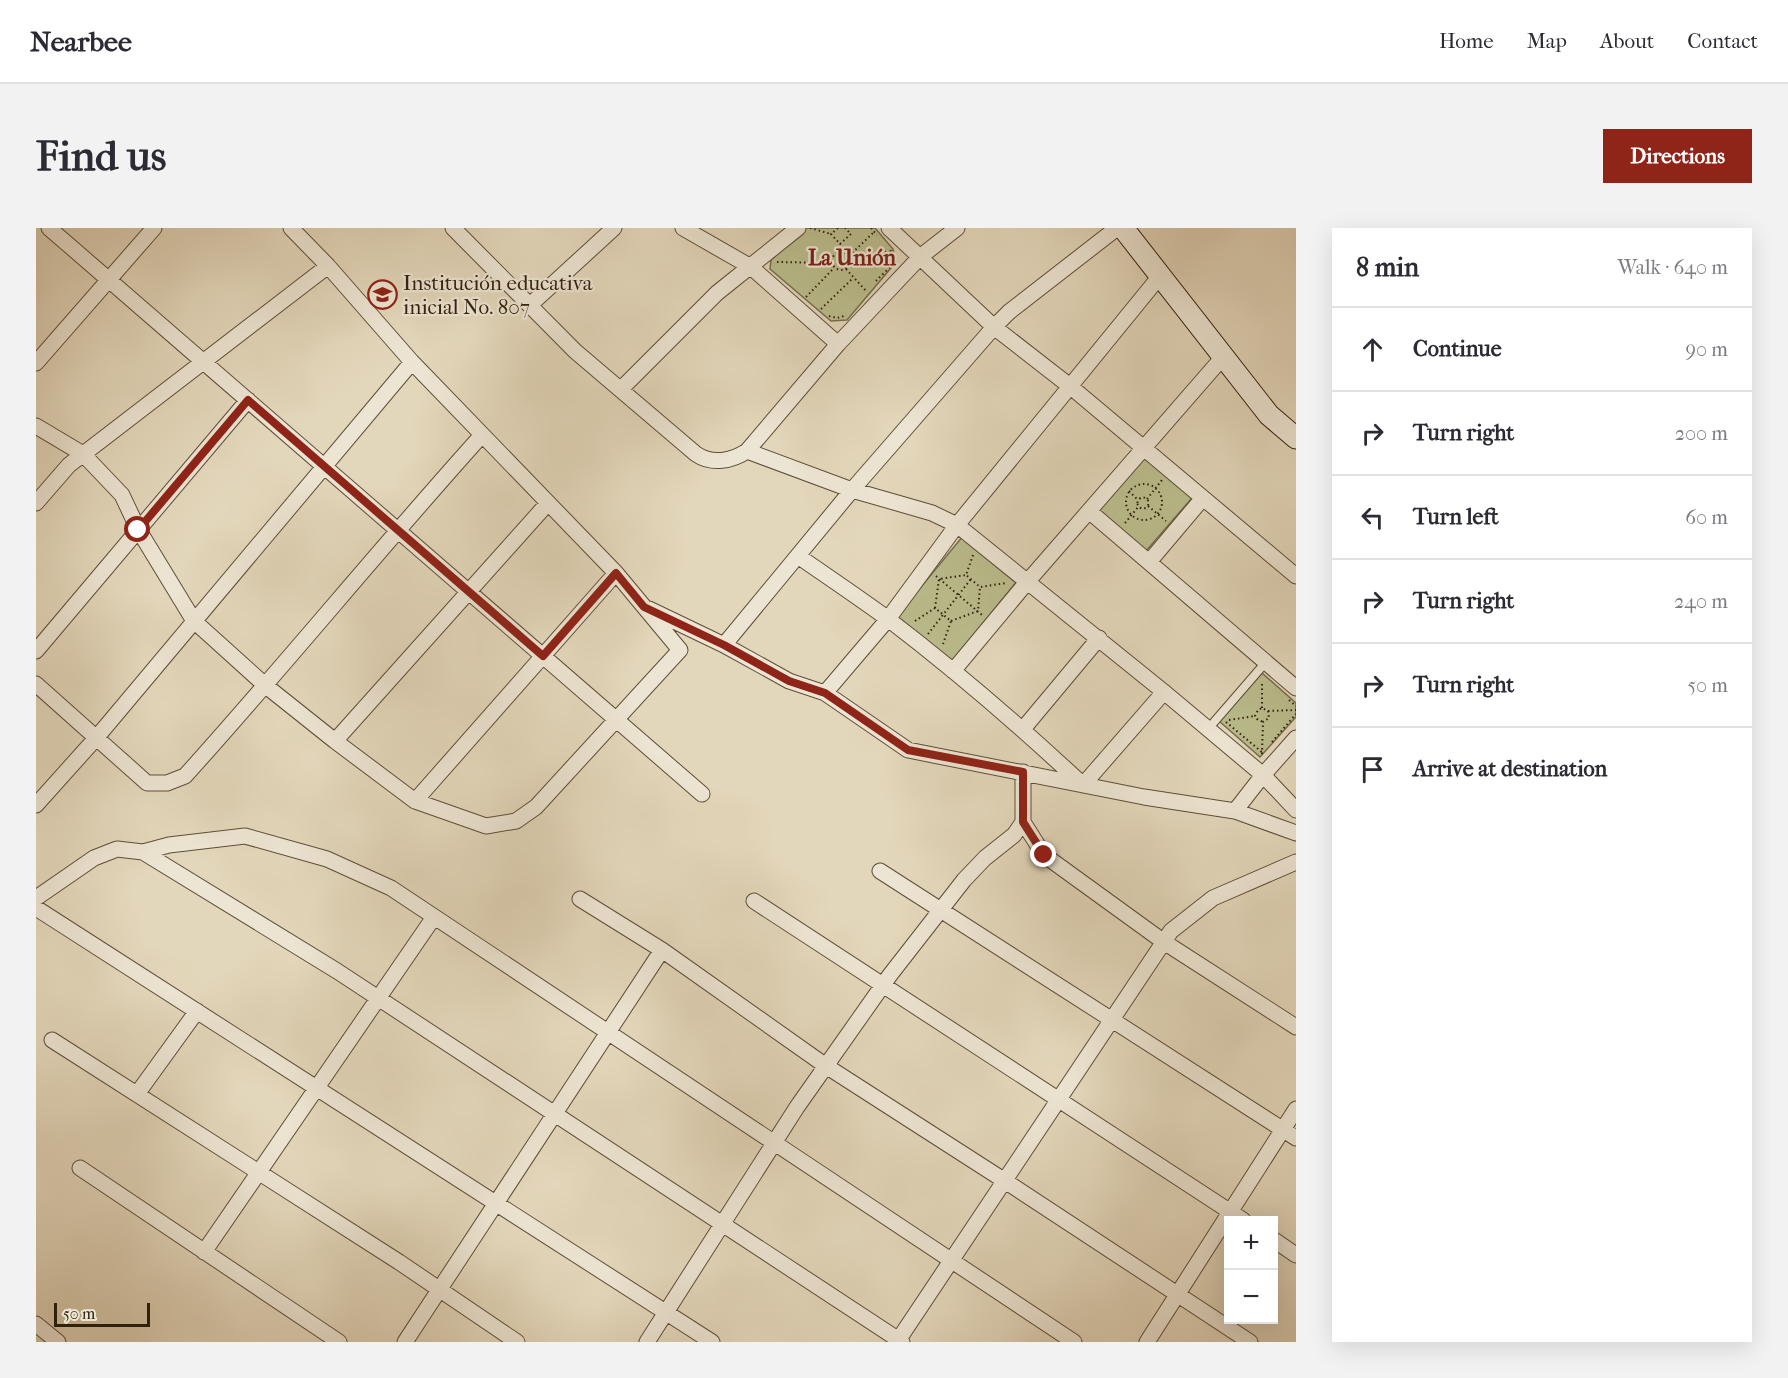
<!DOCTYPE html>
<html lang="en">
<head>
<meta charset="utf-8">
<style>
	:root { --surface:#fff; --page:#f2f2f3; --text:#2b2b33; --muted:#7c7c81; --line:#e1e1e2; --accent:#8f2418 }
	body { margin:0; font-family:"IM FELL French Canon",serif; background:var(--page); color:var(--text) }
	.controls { position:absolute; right:18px; bottom:18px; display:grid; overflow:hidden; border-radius:0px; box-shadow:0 6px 24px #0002 }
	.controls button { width:54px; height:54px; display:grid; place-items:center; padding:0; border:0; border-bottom:2px solid var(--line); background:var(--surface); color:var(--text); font:30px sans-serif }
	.scale { position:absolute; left:18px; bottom:15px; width:96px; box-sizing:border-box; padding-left:6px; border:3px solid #30210d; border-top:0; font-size:16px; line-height:21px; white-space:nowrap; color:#30210d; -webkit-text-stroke:4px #ede5d3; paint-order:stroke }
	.stop { position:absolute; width:18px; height:18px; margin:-14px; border:4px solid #8f2418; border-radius:50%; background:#fff }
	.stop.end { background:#8f2418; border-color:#fff; box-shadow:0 2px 6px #0008 }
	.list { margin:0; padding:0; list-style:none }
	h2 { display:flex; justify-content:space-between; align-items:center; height:78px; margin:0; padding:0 24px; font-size:26px }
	h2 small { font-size:20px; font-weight:400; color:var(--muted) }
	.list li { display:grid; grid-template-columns:39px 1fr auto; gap:18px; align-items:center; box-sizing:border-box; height:84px; padding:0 24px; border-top:2px solid var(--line) }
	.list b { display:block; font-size:22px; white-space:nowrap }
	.list em { font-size:20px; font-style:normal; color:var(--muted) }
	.icon { flex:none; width:33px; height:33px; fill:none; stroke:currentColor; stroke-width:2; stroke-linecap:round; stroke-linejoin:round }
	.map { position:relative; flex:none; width:1260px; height:1114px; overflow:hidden; border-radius:0px }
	header { display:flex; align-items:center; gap:36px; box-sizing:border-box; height:84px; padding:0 30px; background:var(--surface); border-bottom:2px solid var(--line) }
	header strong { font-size:28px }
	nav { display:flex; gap:33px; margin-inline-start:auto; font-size:21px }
	.intro { display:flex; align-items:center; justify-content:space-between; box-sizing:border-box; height:144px; padding:0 36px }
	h1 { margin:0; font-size:42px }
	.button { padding:15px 27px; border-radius:0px; background:var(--accent); color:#fff; font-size:21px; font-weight:700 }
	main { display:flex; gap:36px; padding:0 36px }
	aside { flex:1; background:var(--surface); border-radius:0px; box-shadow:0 6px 24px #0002 }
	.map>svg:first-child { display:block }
	.green { fill:#babc8c; stroke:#756e4c; stroke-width:1.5 }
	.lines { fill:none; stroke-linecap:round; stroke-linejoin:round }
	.lane-casing { stroke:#5d4e38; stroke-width:10 }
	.street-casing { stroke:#5d4e38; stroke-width:17 }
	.secondary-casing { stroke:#30210d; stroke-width:23 }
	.path { stroke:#30210d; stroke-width:2; stroke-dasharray:1.5 3; stroke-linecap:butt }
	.lane { stroke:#ede5d3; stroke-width:8 }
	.street { stroke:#ede5d3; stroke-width:15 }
	.secondary { stroke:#ede5d3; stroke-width:21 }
	.route { stroke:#8f2418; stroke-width:8 }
	.labels { text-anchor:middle; stroke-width:4.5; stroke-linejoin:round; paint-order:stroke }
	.poi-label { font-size:21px; fill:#30210d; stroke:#ede5d3; text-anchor:start }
	.neighbourhood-label { font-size:22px; font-weight:bold; fill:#7a1f14; stroke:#ede5d3 }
</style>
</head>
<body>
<header>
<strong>Nearbee</strong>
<nav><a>Home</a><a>Map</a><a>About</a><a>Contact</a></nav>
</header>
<div class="intro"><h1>Find us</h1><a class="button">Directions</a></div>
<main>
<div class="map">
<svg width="1260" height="1114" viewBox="0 0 1260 1114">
	<rect width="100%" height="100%" fill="#e3d7bb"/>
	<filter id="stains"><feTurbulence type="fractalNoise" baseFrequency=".00333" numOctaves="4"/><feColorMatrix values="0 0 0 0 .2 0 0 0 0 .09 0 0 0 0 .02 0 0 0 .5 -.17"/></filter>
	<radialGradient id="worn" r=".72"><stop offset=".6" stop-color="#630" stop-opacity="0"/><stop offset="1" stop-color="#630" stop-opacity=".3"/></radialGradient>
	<path class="green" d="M770,0H839L857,21L860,34L811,92L795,93L734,41L735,32Z
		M1108,229L1156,270L1110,323L1062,282Z
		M927,308L982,352L916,433L861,388Z
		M1226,445L1260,475V489L1224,529L1183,493Z"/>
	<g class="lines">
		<defs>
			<path id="lane" d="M1172,501L1230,434"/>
			<path id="street" d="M13,0L666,566
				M417,0L539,123L660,226C676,237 696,233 711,223L802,116L884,29L921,0
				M647,0L715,39L802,116
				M853,0L958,99L1035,159L1260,348
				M494,77L578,0
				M0,135L118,0
				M585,161L681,65L762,0
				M0,198L47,226L86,267L102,301L158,393L230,458L299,513L379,573L450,598L480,593L500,579L644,422L580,345L376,134L292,38L255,0
				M711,223L816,262L896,285L921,297L1128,464L1227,547L1260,582
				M0,275L33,237L292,38
				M1053,283L1260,460
				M762,328C792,349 822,369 852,391C920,443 985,499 1047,557L1128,464
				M1113,334L1167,270
				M613,381L688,417L753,453L789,465L872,522L1108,569L1199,583L1260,605
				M688,417L816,262L958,99L973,84L1081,0
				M0,423L212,172
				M917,443L992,353L1187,129
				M0,456L111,555H131L149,548C250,436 345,319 446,207
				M789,465L852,391L921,297L1124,48
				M987,501L1063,410
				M299,513L512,275
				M379,573L580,345
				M0,577L61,509L376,134
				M1199,583L1227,547L1260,510
				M987,594L1008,627L1128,714L1260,799
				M107,624L301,743L866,1114
				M844,643L1260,910
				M0,670L58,630L81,621L107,624L133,617L209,608L291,631L355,660L1038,1114
				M544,671L626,722L790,838L969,953L1214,1114
				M718,673L1207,992
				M0,680L676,1114
				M16,812L363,1034L481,1114
				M101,866L161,783
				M44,940L303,1114
				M1238,1012L1260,1027
				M168,1024L398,689
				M0,1096L22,1114
				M369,1114L626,722
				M611,1114L761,879L854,747L928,652L949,630L978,607L987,594V544
				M861,1114L1135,703L1177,670L1260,634
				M1111,1114L1260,881"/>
			<path id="secondary" d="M1087,0L1233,187L1260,210"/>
		</defs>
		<use href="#lane" class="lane-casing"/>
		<use href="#street" class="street-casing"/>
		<use href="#secondary" class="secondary-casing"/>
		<path class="path" d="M774,0L795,6
			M802,0L795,6L804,16L815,6L809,0
			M835,0L841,7
			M796 33a9 9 0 1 1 18 0a9 9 0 1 1-18 0Z
			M813,28L838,4
			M814,32L855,23
			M741,34L795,35
			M810,41L831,64
			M840,53C848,44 864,34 855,22
			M770,69L798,40
			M785,81L817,50
			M793,88L801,90L808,88
			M1090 274a18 18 0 1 1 36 0a18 18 0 1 1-36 0Z
			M1093,263L1102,272
			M1101.5 275a5.5 5.5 0 1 1 11 0a5.5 5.5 0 1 1-11 0Z
			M1111,271L1126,252
			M1112,278L1130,293
			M1089,295L1102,279
			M937,327L930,347L944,359L970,355
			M900,348L946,387
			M899,380L903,351L930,347
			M879,393L899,380L915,393L907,416
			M915,393L942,383L944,359
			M892,406L935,351
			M1253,472L1260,478
			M1226,480V456
			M1232,483L1260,482
			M1193,492L1219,488
			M1190,494L1227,525
			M1236,514L1260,486
			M1226,526L1227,494L1233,490L1232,483L1226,480L1222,482L1219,488L1221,491L1227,494"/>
		<use href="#lane" class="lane"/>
		<use href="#street" class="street"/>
		<use href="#secondary" class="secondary"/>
	</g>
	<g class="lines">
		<path class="route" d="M102,302L212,172L507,428L580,345L608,379L688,417L753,453L789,465L872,522L987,544V594L1008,627"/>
	</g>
	<defs>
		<symbol id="school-ring" viewBox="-11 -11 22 22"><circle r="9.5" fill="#ede5d3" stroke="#8f2418" stroke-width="1.5"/><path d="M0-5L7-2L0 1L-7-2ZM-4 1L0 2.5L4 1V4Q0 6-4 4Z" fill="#8f2418"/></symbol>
	</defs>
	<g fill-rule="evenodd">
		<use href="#school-ring" x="330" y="50" width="33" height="33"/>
	</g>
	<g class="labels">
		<g class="poi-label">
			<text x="367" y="62">Institución educativa<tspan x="367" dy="24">inicial No. 807</tspan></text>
		</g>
		<g class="neighbourhood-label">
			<text x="816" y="37">La Unión</text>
		</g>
	</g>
	<rect width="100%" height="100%" filter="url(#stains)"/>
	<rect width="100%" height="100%" fill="url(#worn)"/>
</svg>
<div class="controls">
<button>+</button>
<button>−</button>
</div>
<div class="scale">50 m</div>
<div class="stop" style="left:102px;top:302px"></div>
<div class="stop end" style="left:1008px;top:627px"></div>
</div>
<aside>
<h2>8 min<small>Walk · 640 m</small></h2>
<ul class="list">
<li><svg class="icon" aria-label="ahead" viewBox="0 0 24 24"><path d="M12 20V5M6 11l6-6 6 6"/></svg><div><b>Continue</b></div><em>90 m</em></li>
<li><svg class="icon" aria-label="right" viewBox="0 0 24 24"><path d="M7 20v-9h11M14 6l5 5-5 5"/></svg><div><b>Turn right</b></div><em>200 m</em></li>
<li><svg class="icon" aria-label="left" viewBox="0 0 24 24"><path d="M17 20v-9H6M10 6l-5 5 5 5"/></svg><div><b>Turn left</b></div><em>60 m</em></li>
<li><svg class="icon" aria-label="right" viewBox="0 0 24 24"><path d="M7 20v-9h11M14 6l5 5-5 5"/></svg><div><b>Turn right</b></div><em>240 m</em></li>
<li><svg class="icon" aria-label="right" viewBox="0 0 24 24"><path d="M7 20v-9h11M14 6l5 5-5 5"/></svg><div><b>Turn right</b></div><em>50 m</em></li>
<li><svg class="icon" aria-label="arrive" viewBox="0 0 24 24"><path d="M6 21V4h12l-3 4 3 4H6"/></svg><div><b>Arrive at destination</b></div></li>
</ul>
</aside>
</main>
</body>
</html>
